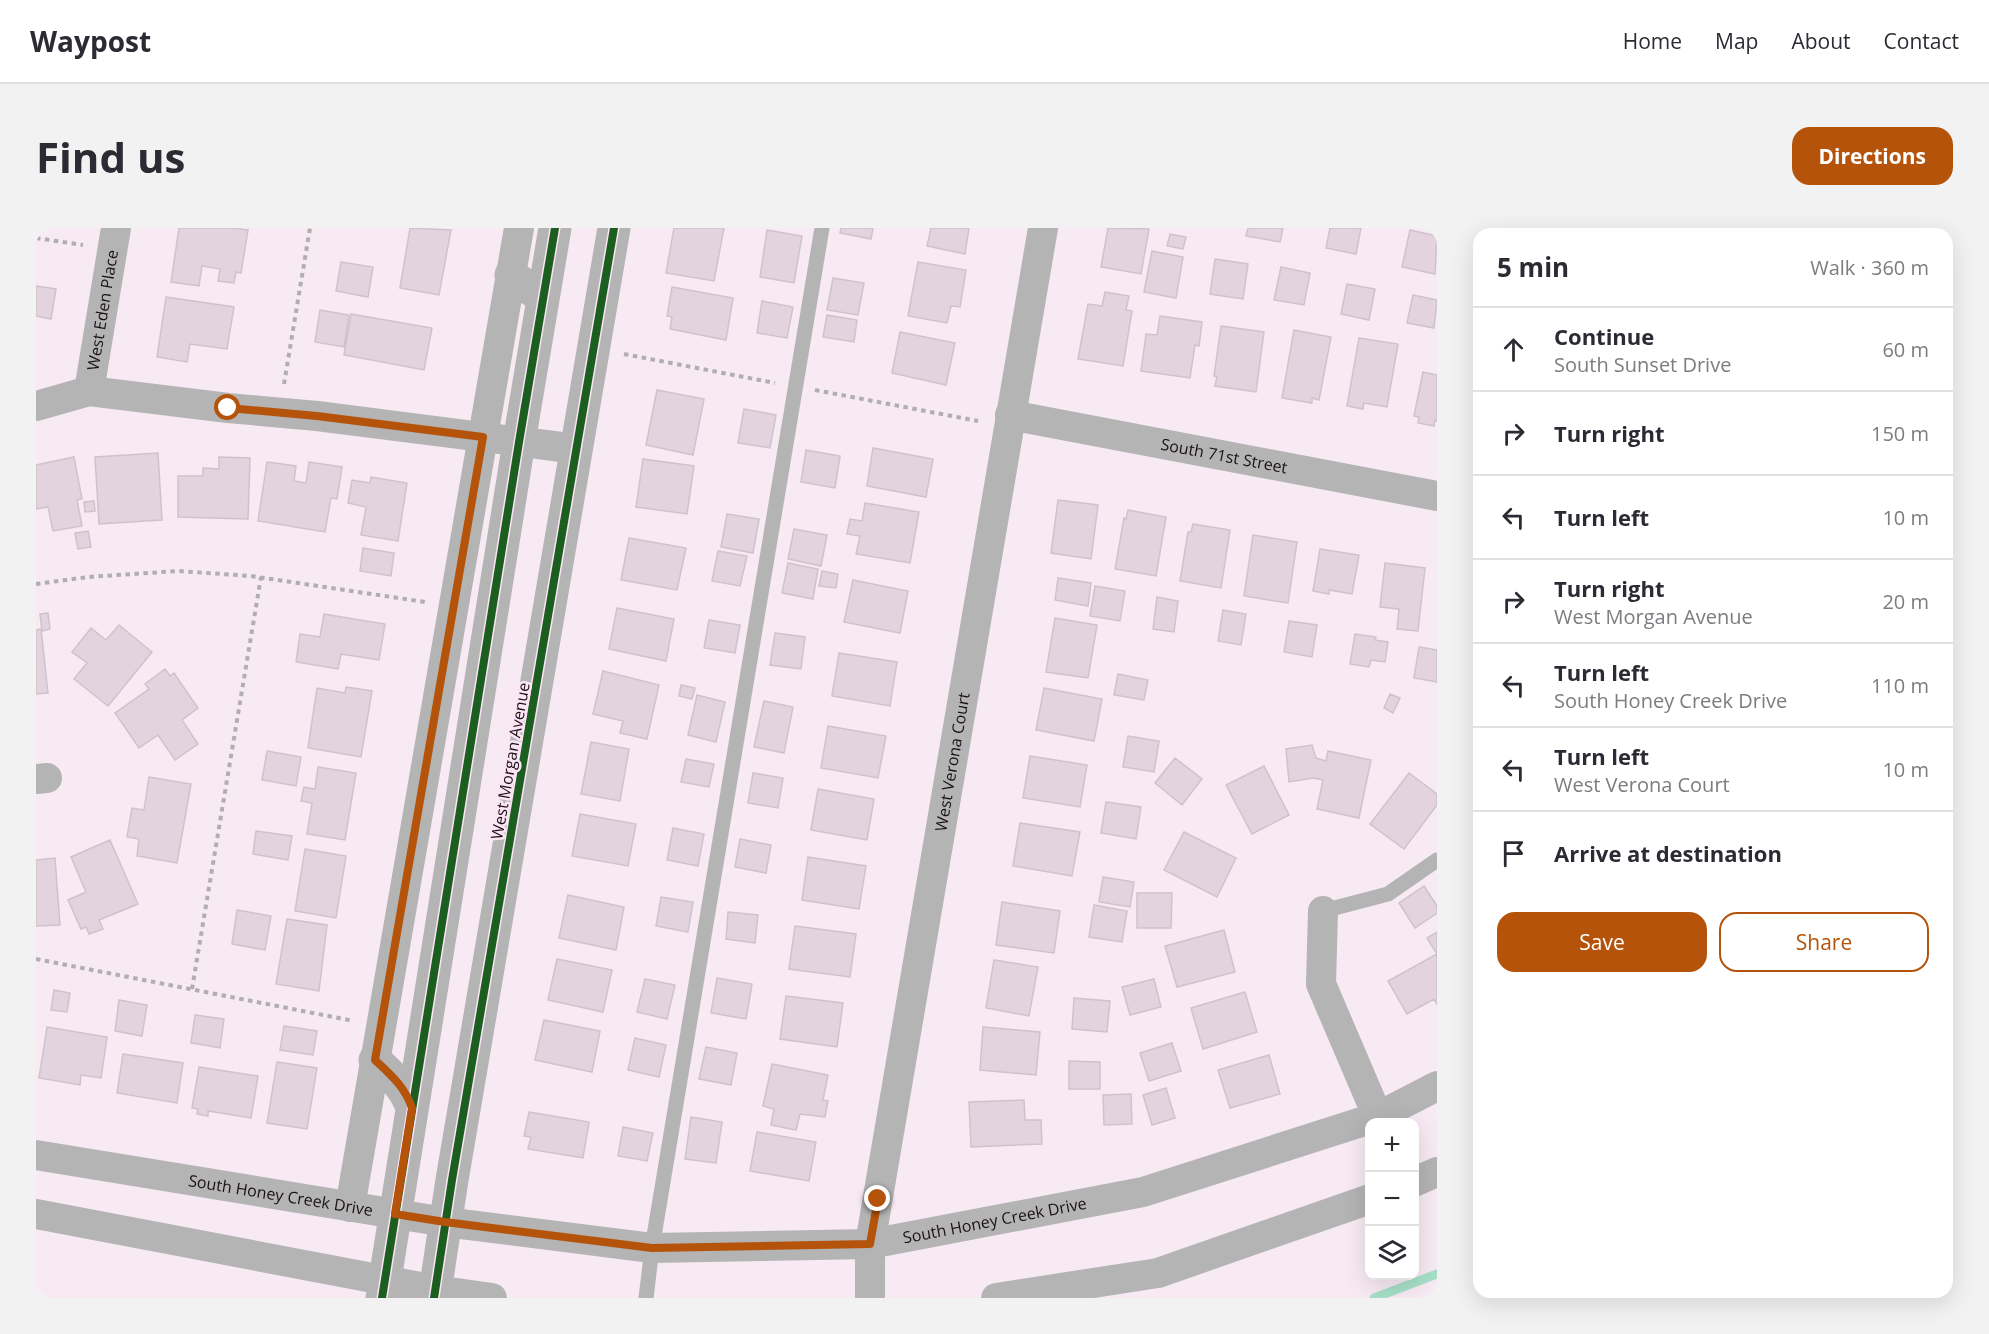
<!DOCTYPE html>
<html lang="en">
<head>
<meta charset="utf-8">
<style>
	:root { --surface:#fff; --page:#f2f2f3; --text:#2b2b33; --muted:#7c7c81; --line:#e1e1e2; --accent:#b45309 }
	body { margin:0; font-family:"Open Sans",sans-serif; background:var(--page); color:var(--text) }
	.controls { position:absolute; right:18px; bottom:18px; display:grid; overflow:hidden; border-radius:12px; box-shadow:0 6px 24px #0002 }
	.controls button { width:54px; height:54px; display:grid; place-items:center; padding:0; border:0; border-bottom:2px solid var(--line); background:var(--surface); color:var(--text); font:30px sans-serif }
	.stop { position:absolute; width:18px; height:18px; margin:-14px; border:4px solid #b45309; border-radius:50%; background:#fff }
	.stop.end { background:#b45309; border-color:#fff; box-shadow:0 2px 6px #0008 }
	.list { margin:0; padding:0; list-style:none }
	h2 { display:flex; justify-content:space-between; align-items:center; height:78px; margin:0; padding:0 24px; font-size:26px }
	h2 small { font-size:20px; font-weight:400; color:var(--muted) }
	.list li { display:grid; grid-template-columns:39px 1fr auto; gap:18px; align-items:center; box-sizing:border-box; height:84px; padding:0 24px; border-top:2px solid var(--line) }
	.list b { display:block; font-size:22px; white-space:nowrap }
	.list p { margin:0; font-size:20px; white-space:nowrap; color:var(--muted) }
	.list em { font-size:20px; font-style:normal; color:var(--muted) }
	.actions { display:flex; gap:12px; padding:18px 24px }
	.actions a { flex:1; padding:14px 0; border:2px solid var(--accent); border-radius:18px; text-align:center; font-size:21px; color:var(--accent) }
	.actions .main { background:var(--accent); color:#fff }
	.icon { flex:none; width:33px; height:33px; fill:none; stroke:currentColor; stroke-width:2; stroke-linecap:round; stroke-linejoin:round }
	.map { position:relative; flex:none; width:1401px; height:1070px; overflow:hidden; border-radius:18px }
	header { display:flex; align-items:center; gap:36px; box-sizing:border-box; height:84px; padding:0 30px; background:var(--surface); border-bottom:2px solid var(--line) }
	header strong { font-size:28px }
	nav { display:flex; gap:33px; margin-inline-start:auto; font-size:21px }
	.intro { display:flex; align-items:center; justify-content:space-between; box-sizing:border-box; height:144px; padding:0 36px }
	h1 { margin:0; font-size:42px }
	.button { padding:15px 27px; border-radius:18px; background:var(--accent); color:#fff; font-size:21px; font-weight:700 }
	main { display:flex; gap:36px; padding:0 36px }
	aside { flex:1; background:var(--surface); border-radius:18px; box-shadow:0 6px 24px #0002 }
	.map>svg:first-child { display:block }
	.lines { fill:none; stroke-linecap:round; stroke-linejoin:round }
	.stream { stroke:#a6dfc7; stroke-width:9 }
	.building { fill:#e2d3de; stroke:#cec3cb; stroke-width:1.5 }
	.path { stroke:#b1aeb0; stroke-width:4; stroke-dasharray:4.5 4.5; stroke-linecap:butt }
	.service { stroke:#b4b4b5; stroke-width:15 }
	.minor { stroke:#b4b4b5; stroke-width:30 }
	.tertiary { stroke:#b4b4b5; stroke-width:33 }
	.cycleway-casing { stroke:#fce5f5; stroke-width:11 }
	.cycleway { stroke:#1b5e20; stroke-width:8 }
	.route { stroke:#b45309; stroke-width:8 }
	.labels { text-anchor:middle; stroke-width:5; stroke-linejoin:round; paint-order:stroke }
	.street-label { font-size:16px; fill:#1a1117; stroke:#fce5f5 }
</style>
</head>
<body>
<header>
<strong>Waypost</strong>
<nav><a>Home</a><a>Map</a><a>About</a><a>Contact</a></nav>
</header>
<div class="intro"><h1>Find us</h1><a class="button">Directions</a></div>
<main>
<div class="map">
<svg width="1401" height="1070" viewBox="0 0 1401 1070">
	<rect width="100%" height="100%" fill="#f7eaf3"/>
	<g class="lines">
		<path class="stream" d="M1338,1070L1401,1046"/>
	</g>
	<path class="building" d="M143,0H195L212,2L205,45L200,44L198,55L182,53L184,41L166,38L163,58L135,54Z
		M374,0L415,2L403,67L364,60Z
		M638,0H688L678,53L630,45Z
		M805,0H837L835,11L804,5Z
		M895,0H933L929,26L891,18Z
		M1072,0L1113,1L1105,46L1065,39Z
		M1212,0H1247L1244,14L1210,8Z
		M1294,0H1325L1320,26L1290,20Z
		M731,2L766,8L758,55L724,49Z
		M1374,2L1401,8L1399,46L1366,39Z
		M1134,6L1150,9L1147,21L1131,18Z
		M1116,23L1147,29L1140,70L1108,64Z
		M1179,31L1212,36L1207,71L1174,66Z
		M305,34L337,39L332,69L300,63Z
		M882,34L930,42L924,79L915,78L911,95L872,88Z
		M1245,39L1274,45L1268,77L1238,72Z
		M797,50L828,55L822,87L791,82Z
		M1311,56L1339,61L1333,92L1305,86Z
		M0,58L20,61L15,91L0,88Z
		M636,59L697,70L690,112L634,101L636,89L631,88Z
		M1069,64L1093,68L1090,82L1096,83L1087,138L1042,131L1052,76L1066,78Z
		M1377,67L1401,72L1398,100L1371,95Z
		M130,69L198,79L191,121L154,116L151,134L121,129Z
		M726,73L757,79L751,110L721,105Z
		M284,82L313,87L308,119L279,114Z
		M315,86L396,100L388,142L308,127Z
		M791,87L821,92L818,114L787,109Z
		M1124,88L1166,94L1163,118L1159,117L1154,150L1105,143L1110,106L1121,107Z
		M1185,98L1228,104L1220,164L1179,158L1181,149L1178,148Z
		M1258,102L1295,109L1283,172L1276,170V175L1246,170Z
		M864,104L919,115L910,157L856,145Z
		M1323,110L1362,116L1351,179L1328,175L1327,181L1311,178Z
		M1387,144L1401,147V193L1399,192L1398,198L1382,195L1383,189L1378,188Z
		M621,162L668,171L657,227L610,217Z
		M708,181L740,187L734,220L702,215Z
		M837,220L897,231L890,269L831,258Z
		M770,222L804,228L799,260L765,254Z
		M122,225L126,292L63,296L59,229Z
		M38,229L46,271L41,272L46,298L17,303L12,279L0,281V237Z
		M183,229L214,230L212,291L142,289V248H167V240L183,241Z
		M607,231L658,238L651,286L600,279Z
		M231,234L260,238L258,253L270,255L273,234L306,239L301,271L295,270L289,304L222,293Z
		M335,249L371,255L362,313L325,307L330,279L312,275L316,252L334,255Z
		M1022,272L1062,277L1055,331L1015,325Z
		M58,273L59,283L49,284L48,274Z
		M829,275L883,284L874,335L820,326L824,308L811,306L814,291L826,293Z
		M1092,282L1130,289L1120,348L1079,341L1088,290L1090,291Z
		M691,286L723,291L717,325L685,319Z
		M1157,296L1194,302L1185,360L1144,353L1152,304H1155Z
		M758,301L791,307L785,338L752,331Z
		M52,303L55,319L42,321L39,305Z
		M1217,307L1261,314L1252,375L1208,368Z
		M593,310L650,320L641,362L585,352Z
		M327,320L358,325L355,348L324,343Z
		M1284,321L1323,327L1316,366L1293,362V366L1277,363Z
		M682,323L711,328L704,358L676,353Z
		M752,335L782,341L777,371L746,365Z
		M1349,335L1389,340L1382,403L1361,401L1363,381L1344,379Z
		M786,343L802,346L800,360L783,358Z
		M1022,350L1055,355L1052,378L1019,372Z
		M817,352L872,363L864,405L808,394Z
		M1059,358L1089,363L1084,393L1054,388Z
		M1121,369L1142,373L1138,404L1117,401Z
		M581,380L638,391L630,433L573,421Z
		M1187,382L1210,386L1205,417L1182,413Z
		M12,385L14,401L6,403L4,386Z
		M288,386L349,396L343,432L305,426L302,441L260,434L264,406L284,409Z
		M1019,390L1061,397L1052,450L1010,444Z
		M673,392L704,397L699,425L668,420Z
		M1253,393L1281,397L1276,429L1248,424Z
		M83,397L116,424L72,478L38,451L51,435L36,424L55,400L70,412Z
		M5,401L12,465L0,466V402Z
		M739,405L769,409L765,441L734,437Z
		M1319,406L1340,409L1339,412L1352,414L1349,434L1335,432L1333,439L1314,436Z
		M1383,419L1401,422V454L1378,450Z
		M803,425L861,434L854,478L796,468Z
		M129,441L134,448L138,445L162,480L146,492L162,516L139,532L122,507L103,520L79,485L113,461L109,456Z
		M567,443L623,457L611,511L584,505L587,493L557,486Z
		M1082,446L1112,452L1108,472L1078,467Z
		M645,457L659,460L656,471L643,468Z
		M310,459L336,463L325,529L272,520L281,460L309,465Z
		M1008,460L1066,471L1058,513L1000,502Z
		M1354,466L1364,470L1357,485L1348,480Z
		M661,467L689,474L680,514L652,507Z
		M728,473L757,479L748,525L718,519Z
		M792,498L850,508L842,550L785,540Z
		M1092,508L1123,513L1118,544L1087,539Z
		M555,514L593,521L584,573L545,566Z
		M1276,517L1280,530L1290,533L1292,523L1335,532L1323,590L1281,581L1287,552L1278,550L1253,554L1250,521Z
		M231,523L265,529L260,558L226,552Z
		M994,528L1051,537L1044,579L987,570Z
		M1139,530L1166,551L1146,577L1119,555Z
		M650,531L678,536L673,559L645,554Z
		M1228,538L1253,587L1216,606L1190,557Z
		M282,539L320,545L309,612L271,606L276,575L265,573L268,559L279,561Z
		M717,545L747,550L742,580L712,575Z
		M1373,545L1401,566V577L1368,621L1334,596Z
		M113,549L155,556L141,635L101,628L103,611L91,609L96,580L108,582Z
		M782,561L838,571L831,612L775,602Z
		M1070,574L1105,579L1100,611L1065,605Z
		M544,586L600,596L592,638L536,628Z
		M984,595L1044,604L1036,648L977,638Z
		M637,600L668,606L662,638L631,632Z
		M220,603L256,608L252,632L217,626Z
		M1148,604L1200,630L1181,669L1128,642Z
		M704,611L735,617L730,645L699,639Z
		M74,612L102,676L63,692L67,701L53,706L50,699L45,701L32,672L50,664L35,629Z
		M269,621L310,628L300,690L259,683Z
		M772,629L830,638L823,681L766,672Z
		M19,630L24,697L0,698V632Z
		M1067,649L1098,654L1094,679L1063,674Z
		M1388,658L1401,678V685L1379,700L1363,675Z
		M1101,665H1136L1135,700H1101Z
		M532,667L588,679L580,722L523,710Z
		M625,669L657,674L652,704L620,698Z
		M966,674L1024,683L1018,725L960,717Z
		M1058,677L1091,683L1086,714L1053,709Z
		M201,682L235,688L229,722L196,716Z
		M692,684L722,687L719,715L690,711Z
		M251,691L291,697L283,763L240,756Z
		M759,698L820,706L814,749L753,741Z
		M1188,702L1199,744L1141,759L1129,718Z
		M1401,704V776L1398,771L1371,786L1352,753L1401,726L1391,710Z
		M521,731L576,742L567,784L512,772Z
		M958,732L1002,739L993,788L950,780Z
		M681,750L716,756L710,791L675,785Z
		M609,751L639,757L631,791L601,784Z
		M1118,751L1125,779L1094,787L1086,759Z
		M18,762L34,765L31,784L15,782Z
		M1209,764L1221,804L1167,821L1155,780Z
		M750,768L807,775L801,819L744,811Z
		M1038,770L1074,773L1071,804L1036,801Z
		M83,772L111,777L106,808L79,803Z
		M159,787L188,791L184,820L155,815Z
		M508,792L564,803L556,844L499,832Z
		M248,798L281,803L277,827L244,822Z
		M11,799L71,809L65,850L45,847L44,857L3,850Z
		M947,799L1004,804L1000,847L944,842Z
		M599,810L630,817L623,849L592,842Z
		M1136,815L1145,843L1113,853L1104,825Z
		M670,819L701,825L695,857L663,851Z
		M87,826L147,835L141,875L81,865Z
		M1233,827L1244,866L1194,880L1182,842Z
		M1033,833L1064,834V861H1033Z
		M241,834L281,840L271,901L231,895Z
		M736,836L792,847L787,872L792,873L789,889L764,886L760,902L735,897L738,881L727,878Z
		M163,839L222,848L215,890L172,883V888L161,886L162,881L156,880Z
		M1130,860L1139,890L1116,897L1107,867Z
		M1095,866L1096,896L1068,897L1067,867Z
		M988,872L989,892H1005L1006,916L935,919L933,874Z
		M493,884L553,894L547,930L492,921L495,909L488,908Z
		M655,889L686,894L680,935L649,931Z
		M587,899L617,905L611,933L582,928Z
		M721,904L780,914L773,953L714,943Z"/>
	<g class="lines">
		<path class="path" d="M0,10L47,17
			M588,126L739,155
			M248,156L274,0
			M779,162L942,193
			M0,356L52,349L142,343L215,348L389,374
			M0,731L318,793
			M156,761L225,349"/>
		<path class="service" d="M1287,683L1352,666L1401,632
			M610,1070L616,1020L786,0"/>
		<g class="minor">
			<path id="s1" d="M53,163L80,0"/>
			<path d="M0,178L53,163L192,180L281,188L541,221"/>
			<path id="s2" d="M974,187L1401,268"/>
			<path d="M0,551L11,550"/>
			<path d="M1287,683L1285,756L1344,894"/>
			<path id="s3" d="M0,927L409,994L616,1020L834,1016L1107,964L1341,889L1401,858"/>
			<path d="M1378,954L1401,944"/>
			<path d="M314,979L483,0"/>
			<path d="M0,986L400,1062L456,1070"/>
			<path id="s4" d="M834,1070V1016L1007,0"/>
			<path d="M960,1070L1122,1045L1334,971"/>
		</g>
		<path class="tertiary" d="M475,47L507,70
			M339,832C355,847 369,859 376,880
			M346,1070L483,214L519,0
			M398,1070L416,952L578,0"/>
		<defs>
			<path id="cycleway" d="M346,1070L483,214L519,0
				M398,1070L416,952L578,0"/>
		</defs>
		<use href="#cycleway" class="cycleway-casing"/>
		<use href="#cycleway" class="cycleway"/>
	</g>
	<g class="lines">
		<path class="route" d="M192,180L281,188L447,209L339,832C355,847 369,859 376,880L359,986L409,994L616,1020L834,1016L842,971"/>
	</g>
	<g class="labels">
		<g class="street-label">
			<text dy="6" stroke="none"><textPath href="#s1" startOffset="82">West Eden Place</textPath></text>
			<text dy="6" stroke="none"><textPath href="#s2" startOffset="218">South 71st Street</textPath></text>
			<text transform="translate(474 533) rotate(-80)" y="6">West Morgan Avenue</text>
			<text dy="6" stroke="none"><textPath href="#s4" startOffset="543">West Verona Court</textPath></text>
			<text dy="6" stroke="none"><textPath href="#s3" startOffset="248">South Honey Creek Drive</textPath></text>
			<text dy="6" stroke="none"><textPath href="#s3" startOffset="968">South Honey Creek Drive</textPath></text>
		</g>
	</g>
</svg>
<div class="controls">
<button>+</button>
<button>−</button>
<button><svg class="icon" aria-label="layers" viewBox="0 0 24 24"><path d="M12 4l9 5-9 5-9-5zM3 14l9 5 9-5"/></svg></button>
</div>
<div class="stop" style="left:192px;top:180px"></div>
<div class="stop end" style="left:842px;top:971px"></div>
</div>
<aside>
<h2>5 min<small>Walk · 360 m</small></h2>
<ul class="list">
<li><svg class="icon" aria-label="ahead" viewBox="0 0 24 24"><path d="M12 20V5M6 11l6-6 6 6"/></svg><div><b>Continue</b><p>South Sunset Drive</p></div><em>60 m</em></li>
<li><svg class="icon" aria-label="right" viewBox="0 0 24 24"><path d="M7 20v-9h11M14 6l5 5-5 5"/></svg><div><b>Turn right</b></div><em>150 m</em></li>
<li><svg class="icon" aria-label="left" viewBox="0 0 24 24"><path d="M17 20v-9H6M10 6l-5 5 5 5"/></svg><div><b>Turn left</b></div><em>10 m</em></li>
<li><svg class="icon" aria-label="right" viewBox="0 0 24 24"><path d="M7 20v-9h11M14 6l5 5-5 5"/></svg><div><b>Turn right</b><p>West Morgan Avenue</p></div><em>20 m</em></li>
<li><svg class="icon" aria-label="left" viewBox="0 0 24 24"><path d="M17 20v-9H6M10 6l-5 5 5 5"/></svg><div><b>Turn left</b><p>South Honey Creek Drive</p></div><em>110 m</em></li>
<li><svg class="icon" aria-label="left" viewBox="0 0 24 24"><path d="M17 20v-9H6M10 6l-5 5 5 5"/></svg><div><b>Turn left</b><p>West Verona Court</p></div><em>10 m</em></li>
<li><svg class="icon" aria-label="arrive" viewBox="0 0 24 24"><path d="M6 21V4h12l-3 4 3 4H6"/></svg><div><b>Arrive at destination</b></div></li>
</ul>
<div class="actions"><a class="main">Save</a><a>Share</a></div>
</aside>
</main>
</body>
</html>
